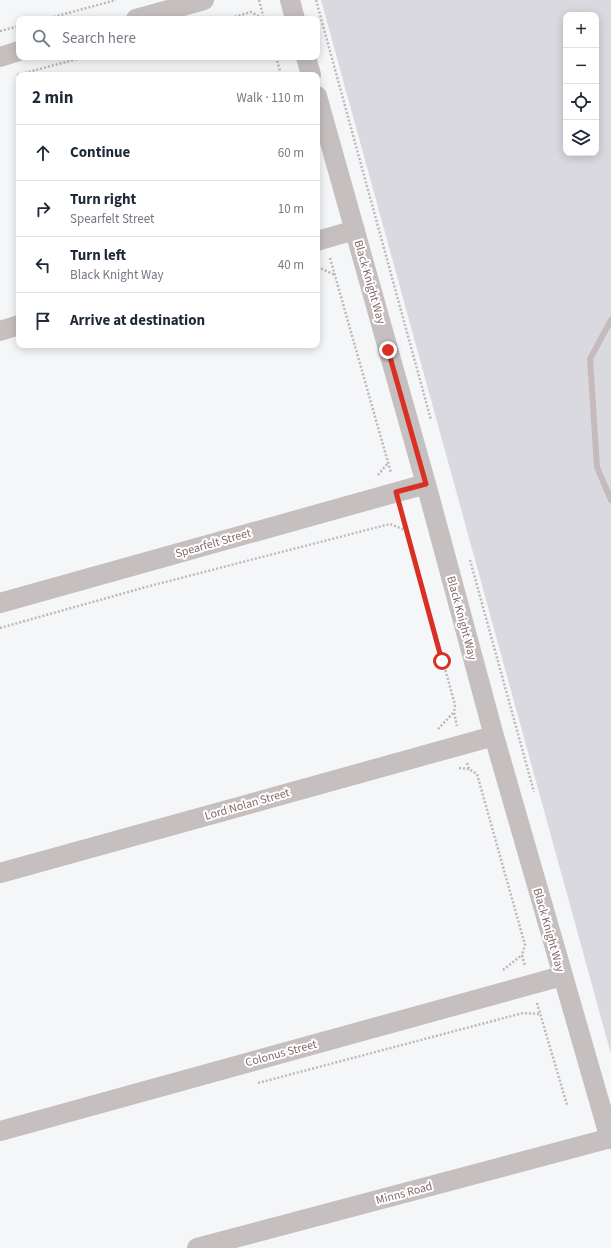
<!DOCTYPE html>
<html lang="en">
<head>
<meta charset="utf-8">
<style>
	:root { --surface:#fff; --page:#f2f2f3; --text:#1f2937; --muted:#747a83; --line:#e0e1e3 }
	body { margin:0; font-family:"Source Sans 3",sans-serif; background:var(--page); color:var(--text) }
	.controls { position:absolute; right:12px; top:12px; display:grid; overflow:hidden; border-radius:8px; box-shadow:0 2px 10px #0003 }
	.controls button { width:36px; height:36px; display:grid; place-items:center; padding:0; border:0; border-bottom:1px solid var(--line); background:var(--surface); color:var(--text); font:20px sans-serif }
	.stop { position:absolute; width:12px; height:12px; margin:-9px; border:3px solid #d93025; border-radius:50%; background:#fff }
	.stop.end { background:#d93025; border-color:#fff; box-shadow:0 1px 4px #0008 }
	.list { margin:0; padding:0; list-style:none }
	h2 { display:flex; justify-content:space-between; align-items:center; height:52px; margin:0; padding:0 16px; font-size:17px }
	h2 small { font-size:13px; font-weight:400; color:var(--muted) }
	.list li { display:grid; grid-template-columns:26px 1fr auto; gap:12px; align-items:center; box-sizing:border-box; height:56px; padding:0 16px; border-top:1px solid var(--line) }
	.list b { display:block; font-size:15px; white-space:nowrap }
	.list p { margin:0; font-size:13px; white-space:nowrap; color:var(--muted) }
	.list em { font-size:13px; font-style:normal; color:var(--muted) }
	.icon { flex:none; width:22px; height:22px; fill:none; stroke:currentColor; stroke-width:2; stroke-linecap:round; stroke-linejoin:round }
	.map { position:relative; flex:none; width:611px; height:1248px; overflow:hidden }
	.search { position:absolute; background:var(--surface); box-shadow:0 2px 10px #0003; left:16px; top:16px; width:304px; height:44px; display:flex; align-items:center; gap:10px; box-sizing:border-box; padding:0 14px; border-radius:8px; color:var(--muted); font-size:15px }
	.panel { position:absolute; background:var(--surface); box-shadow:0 2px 10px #0003; left:16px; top:72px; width:304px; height:276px; border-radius:8px }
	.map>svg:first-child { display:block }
	.green { fill:#dad9e0; fill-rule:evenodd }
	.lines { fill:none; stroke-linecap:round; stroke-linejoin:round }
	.stream { stroke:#c7babd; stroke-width:6 }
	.path { stroke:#beb9b9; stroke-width:2.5; stroke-dasharray:2 2; stroke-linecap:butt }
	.minor { stroke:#c6bfbf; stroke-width:20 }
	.route { stroke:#d93025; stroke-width:5 }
	.labels { text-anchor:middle; stroke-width:4; stroke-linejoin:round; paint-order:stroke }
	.street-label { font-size:12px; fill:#83696a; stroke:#fff }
</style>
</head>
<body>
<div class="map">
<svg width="611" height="1248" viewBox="0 0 611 1248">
	<rect width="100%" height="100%" fill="#f5f6f7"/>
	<path class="green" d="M321,0H611V1054ZM566,15H596V153H566Z"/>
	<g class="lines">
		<path class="stream" d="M611,320L590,359L597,467L611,500"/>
		<path class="path" d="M259,0L264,19
			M316,0L431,420
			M46,19L116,0
			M227,19L251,12L264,19
			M0,31L19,26
			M276,57L281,75
			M17,75L85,57
			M317,197L319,203L317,210
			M330,258L391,473
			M317,269H322L335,275
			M378,475L388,463
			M402,512L455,705L454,712L457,726
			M470,560L534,792
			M0,628L146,587L390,524L407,531
			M438,729L453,713
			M467,763L469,769L477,774L525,945L522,955L525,966
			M459,768L469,769
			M503,970L522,955
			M537,1003L567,1105
			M258,1083L523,1013L540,1014"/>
		<path class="minor" d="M290,0L295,19
			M136,19L204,0
			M0,57L19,51
			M306,57L311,75
			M317,96L426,484L494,736L610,1139
			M317,241L355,230
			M0,331L19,325
			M0,603L426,484
			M0,873L494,736
			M0,1131L562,976
			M197,1248L611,1138"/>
	</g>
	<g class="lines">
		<path class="route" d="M388,350L426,484L396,492L442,661"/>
	</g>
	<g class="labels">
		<g class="street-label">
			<text transform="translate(370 282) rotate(74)" y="4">Black Knight Way</text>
			<text transform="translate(213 543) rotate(-16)" y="4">Spearfelt Street</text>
			<text transform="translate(462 618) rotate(75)" y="4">Black Knight Way</text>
			<text transform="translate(247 804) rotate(-16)" y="4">Lord Nolan Street</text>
			<text transform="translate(549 930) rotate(74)" y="4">Black Knight Way</text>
			<text transform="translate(281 1053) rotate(-15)" y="4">Colonus Street</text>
			<text transform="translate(404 1193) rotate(-15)" y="4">Minns Road</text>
		</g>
	</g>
</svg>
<div class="controls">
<button>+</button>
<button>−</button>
<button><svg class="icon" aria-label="locate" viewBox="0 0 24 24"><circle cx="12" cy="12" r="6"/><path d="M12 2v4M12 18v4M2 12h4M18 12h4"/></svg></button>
<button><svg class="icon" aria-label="layers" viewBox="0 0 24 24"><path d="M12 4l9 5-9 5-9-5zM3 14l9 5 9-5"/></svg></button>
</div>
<div class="stop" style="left:442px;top:661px"></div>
<div class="stop end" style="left:388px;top:350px"></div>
<div class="search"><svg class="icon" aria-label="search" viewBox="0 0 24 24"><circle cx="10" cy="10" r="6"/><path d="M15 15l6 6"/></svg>Search here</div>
<section class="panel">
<h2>2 min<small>Walk · 110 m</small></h2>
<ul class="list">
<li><svg class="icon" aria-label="ahead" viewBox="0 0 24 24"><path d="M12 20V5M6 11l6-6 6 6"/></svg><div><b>Continue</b></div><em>60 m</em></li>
<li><svg class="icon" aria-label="right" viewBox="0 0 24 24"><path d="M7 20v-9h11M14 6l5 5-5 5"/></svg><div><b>Turn right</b><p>Spearfelt Street</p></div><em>10 m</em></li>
<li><svg class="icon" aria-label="left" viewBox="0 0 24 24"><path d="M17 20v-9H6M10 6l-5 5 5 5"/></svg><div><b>Turn left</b><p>Black Knight Way</p></div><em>40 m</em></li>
<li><svg class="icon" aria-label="arrive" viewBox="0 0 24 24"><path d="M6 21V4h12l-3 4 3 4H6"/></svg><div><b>Arrive at destination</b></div></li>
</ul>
</section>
</div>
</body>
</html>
